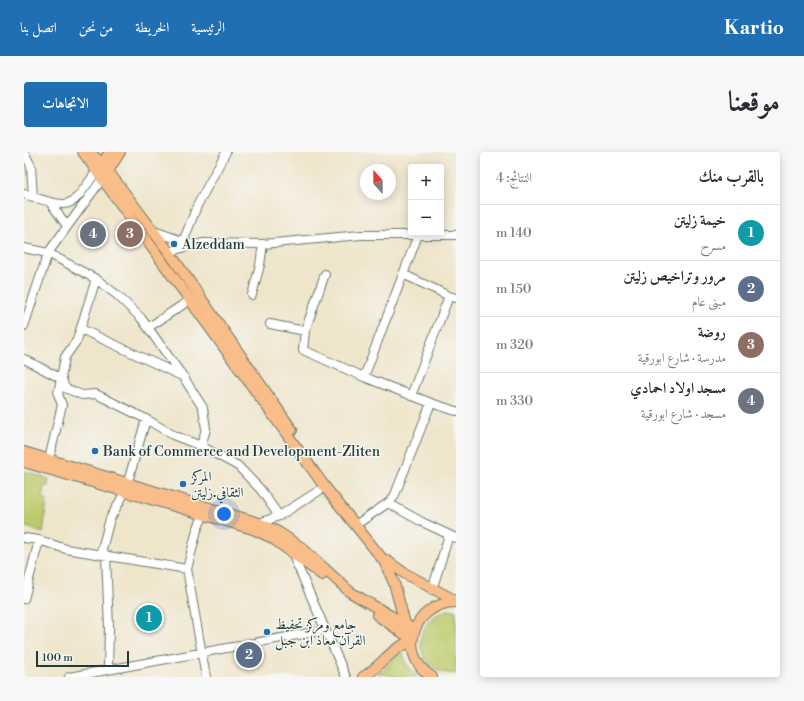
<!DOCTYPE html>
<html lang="ar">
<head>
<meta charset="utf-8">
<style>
	:root { --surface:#fff; --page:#f7f7f7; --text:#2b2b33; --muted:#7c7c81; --line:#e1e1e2; --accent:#1f6fb2 }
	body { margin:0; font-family:"Libre Bodoni",Amiri,serif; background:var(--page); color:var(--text); direction:rtl }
	.controls { position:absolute; right:12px; top:12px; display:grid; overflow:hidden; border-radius:4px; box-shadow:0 2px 10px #0003 }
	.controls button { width:36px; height:36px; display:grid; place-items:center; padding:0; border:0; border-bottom:1px solid var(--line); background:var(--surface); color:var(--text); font:20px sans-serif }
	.compass { position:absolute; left:336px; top:12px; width:36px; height:36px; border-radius:50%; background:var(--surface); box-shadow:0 2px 10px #0003; rotate:339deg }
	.scale { position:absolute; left:12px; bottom:10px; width:93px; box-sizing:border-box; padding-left:4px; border:2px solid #1f3d34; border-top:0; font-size:11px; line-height:14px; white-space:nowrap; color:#1f3d34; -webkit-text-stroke:3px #f6f6f2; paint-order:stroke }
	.you { position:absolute; left:200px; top:362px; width:14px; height:14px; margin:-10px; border:3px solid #fff; border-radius:50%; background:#1a73e8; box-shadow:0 0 0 6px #1a73e833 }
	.badge { display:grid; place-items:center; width:26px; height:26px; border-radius:50%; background:var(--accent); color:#fff; font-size:13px; font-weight:700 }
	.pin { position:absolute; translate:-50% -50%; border:2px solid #fff; box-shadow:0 1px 4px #0006 }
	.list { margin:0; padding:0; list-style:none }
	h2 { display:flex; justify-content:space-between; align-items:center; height:52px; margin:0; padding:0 16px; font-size:17px }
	h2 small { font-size:13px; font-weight:400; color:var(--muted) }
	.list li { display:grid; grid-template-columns:26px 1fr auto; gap:12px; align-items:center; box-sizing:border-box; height:56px; padding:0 16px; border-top:1px solid var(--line) }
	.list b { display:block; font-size:15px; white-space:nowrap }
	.list p { margin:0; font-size:13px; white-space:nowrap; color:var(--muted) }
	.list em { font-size:13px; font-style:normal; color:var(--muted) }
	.map { position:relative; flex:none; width:432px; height:525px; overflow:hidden; direction:ltr; border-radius:4px }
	header { display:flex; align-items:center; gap:24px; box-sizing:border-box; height:56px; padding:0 20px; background:var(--accent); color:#fff }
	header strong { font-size:19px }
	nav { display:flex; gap:22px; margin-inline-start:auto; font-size:14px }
	.intro { display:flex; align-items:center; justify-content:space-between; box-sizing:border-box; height:96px; padding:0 24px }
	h1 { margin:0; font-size:28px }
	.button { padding:10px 18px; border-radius:4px; background:var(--accent); color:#fff; font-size:14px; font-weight:700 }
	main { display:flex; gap:24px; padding:0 24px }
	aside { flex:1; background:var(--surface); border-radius:4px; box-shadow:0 2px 10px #0003 }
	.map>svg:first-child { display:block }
	.green { fill:#bdcb6d; stroke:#6e8450 }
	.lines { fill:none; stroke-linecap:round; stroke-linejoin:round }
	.minor-casing { stroke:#687869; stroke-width:10 }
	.major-casing { stroke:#687869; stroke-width:12 }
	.minor { stroke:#fff; stroke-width:8 }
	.major { stroke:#f8bd89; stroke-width:10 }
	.poi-dot { fill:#1f6fb2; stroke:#f6f6f2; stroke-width:1.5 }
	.labels { text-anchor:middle; stroke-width:3; stroke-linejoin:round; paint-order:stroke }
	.poi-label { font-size:14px; fill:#1f3d34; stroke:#f6f6f2; text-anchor:start }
</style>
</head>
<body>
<header>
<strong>Kartio</strong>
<nav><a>الرئيسية</a><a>الخريطة</a><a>من نحن</a><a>اتصل بنا</a></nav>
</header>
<div class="intro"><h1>موقعنا</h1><a class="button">الاتجاهات</a></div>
<main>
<aside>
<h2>بالقرب منك<small>النتائج: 4</small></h2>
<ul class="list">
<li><span class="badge" style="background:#0f9aa8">1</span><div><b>خيمة زليتن</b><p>مسرح</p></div><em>140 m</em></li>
<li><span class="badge" style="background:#5c6f8a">2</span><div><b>مرور وتراخيص زليتن</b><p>مبنى عام</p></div><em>150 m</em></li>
<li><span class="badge" style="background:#8d6e63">3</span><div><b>روضة</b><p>مدرسة · شارع ابورقية</p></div><em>320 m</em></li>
<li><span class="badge" style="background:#6b7280">4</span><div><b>مسجد اولاد احمادي</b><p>مسجد · شارع ابورقية</p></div><em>330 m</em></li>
</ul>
</aside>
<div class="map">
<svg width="432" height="525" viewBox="0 0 432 525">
	<rect width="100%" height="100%" fill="#f6f6f2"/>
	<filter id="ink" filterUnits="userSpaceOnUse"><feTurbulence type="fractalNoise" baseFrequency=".025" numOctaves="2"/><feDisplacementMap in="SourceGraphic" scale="8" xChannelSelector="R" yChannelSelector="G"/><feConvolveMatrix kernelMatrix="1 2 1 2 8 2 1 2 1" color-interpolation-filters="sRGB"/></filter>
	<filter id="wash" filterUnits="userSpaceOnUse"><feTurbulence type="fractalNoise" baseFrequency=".012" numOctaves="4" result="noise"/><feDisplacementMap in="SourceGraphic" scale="16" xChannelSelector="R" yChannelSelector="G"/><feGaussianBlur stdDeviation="0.9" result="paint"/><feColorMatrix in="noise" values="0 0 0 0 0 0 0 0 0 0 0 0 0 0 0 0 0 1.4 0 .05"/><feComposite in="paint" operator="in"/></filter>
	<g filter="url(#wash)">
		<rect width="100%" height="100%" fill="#efe5cb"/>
		<path class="green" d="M0,319L25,327L24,334H20L18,347L23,348L19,381L0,374Z
			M423,458L432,459V521C396,525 379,474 423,458Z
			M376,499L379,500L381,510L393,525H374L354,521L362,516Z"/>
	</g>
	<g filter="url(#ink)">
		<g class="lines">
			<defs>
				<path id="minor" d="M0,0L7,14L9,45
					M0,42C53,59 44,57 76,15
					M26,50L43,74
					M130,79L164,91
					M159,90L173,54L202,0
					M0,96L24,101L72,127L93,143L117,166L160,226L179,256L182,277L177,294
					M145,100L165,94L180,91L239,92L337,83H432
					M301,122L281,179L279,198L340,225
					M379,122L425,144
					M228,143L236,113L239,92
					M246,172L281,179
					M0,174L24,101L81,23
					M125,175L166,148
					M57,177L160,225
					M0,207L38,227L41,236L58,243L72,242L122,267L149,283L177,294L214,314L237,338L255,364
					M387,244L425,144L432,146
					M407,251L432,259
					M25,307L38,253L34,242L41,205L53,188L72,127
					M364,351L398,370L432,386
					M179,364L173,378L163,417L182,525
					M235,371L255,364L301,335
					M333,372L364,351L370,345L407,251L340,225L394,83
					M0,386L15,388L42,397L163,417
					M268,401L322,525
					M408,438L425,383
					M0,447L15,388
					M84,517L85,476L82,404L78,397L86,367L101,340L122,267
					M45,525L301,478"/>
				<path id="major" d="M59,0L301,335L360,409L370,431L383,479L389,487
					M66,0L84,19L145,100L268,278
					M77,13L86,0
					M84,19L96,0
					M0,300L235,371L254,380L278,396L326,440L384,474
					M0,310L229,377L248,386L298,423
					M362,408L380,421L432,449
					M353,463L386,486
					M339,525C356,516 368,494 388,490
					M408,525C371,501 390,451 432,450"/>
			</defs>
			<use href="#minor" class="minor-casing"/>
			<use href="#major" class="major-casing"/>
			<use href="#minor" class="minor"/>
			<use href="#major" class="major"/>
		</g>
	</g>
	<g class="poi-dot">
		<circle cx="150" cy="92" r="4"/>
		<circle cx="71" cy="299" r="4"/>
		<circle cx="159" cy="332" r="4"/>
		<circle cx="243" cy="480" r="4"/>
	</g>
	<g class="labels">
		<g class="poi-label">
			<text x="158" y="97">Alzeddam</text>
			<text x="79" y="304">Bank of Commerce and Development-Zliten</text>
			<text x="167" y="329">المركز<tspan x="167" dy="16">الثقافي.زليتن</tspan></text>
			<text x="251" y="477">جامع ومركز تحفيظ<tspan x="251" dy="16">القرآن معاذ ابن جبل</tspan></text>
		</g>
	</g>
</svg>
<div class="controls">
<button>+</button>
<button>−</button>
</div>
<svg class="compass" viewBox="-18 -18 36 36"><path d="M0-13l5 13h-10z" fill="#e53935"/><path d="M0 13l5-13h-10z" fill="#7c7c81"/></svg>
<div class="scale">100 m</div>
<div class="you"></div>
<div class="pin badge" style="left:125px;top:466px;background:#0f9aa8">1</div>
<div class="pin badge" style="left:225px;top:503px;background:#5c6f8a">2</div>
<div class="pin badge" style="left:106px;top:82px;background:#8d6e63">3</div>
<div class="pin badge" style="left:69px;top:82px;background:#6b7280">4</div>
</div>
</main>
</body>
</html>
